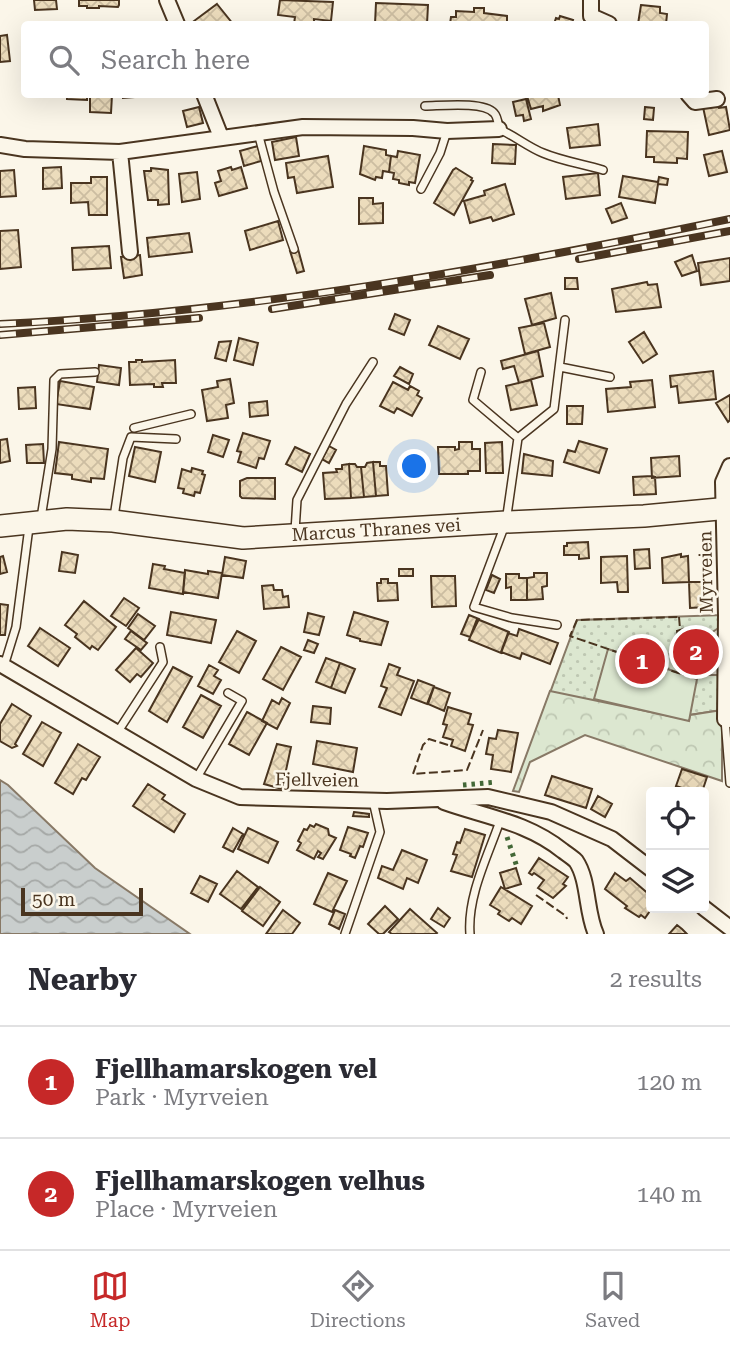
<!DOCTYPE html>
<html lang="en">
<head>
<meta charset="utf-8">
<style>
	:root { --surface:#fff; --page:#f2f2f3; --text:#2b2b33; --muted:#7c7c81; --line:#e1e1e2; --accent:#c62828 }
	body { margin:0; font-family:"Roboto Serif",serif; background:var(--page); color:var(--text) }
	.controls { position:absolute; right:21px; bottom:21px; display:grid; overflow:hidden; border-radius:7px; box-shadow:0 7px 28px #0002 }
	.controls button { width:63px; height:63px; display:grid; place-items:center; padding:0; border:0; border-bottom:2px solid var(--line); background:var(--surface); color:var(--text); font:35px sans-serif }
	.scale { position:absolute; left:21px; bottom:18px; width:122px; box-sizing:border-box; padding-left:7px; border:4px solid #4a3520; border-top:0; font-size:19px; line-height:24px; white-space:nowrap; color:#4a3520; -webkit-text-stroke:5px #fbf6e9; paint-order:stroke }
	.you { position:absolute; left:415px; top:467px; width:24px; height:24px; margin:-18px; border:5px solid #fff; border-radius:50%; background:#1a73e8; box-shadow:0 0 0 10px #1a73e833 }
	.badge { display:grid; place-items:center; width:46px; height:46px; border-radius:50%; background:var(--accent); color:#fff; font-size:23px; font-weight:700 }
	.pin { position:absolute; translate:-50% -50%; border:4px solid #fff; box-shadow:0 2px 7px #0006 }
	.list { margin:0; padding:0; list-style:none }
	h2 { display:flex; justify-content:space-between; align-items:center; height:91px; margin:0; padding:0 28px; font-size:30px }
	h2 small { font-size:23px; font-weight:400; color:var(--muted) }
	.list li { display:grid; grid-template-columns:46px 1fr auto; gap:21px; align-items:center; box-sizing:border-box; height:112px; padding:0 28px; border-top:2px solid var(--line) }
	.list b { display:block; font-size:26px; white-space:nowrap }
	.list p { margin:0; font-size:23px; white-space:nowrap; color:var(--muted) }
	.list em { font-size:23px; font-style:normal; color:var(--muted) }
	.icon { flex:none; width:38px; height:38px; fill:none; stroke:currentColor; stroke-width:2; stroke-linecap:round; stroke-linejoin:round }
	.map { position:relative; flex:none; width:730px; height:934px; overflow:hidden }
	.search { position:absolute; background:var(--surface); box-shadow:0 7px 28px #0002; left:21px; right:21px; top:21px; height:77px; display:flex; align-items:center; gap:18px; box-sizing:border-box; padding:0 24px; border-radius:7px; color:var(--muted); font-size:26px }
	.sheet { height:315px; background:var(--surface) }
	nav { display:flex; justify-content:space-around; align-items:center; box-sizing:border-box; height:98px; border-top:2px solid var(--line); background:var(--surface); font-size:19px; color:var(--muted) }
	nav a { display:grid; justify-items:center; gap:4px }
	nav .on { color:var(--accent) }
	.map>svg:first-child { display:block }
	.grass { fill:url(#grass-dots); stroke:#887966; stroke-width:2 }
	.forest { fill:url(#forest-crowns); stroke:#887966; stroke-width:2 }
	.garden { fill:#dce7d0; stroke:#887966; stroke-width:2 }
	.parking { fill:#ede7d9; stroke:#887966; stroke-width:2 }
	.water { fill:url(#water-waves); stroke:#887966; stroke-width:2 }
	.building { fill:url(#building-cross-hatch); stroke:#4a3520; stroke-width:2 }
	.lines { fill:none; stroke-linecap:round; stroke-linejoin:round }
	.lane-casing { stroke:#4a3520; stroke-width:10 }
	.street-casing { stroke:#4a3520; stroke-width:18 }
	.secondary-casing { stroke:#4a3520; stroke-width:24 }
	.lane { stroke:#fbf6e9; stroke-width:7 }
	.street { stroke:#fbf6e9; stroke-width:14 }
	.secondary { stroke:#fbf6e9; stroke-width:21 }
	.rail-casing { stroke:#4a3520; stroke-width:8 }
	.rail { stroke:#fbf6e9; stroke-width:5; stroke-dasharray:16; stroke-linecap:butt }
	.hedge { stroke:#436837; stroke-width:5; stroke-dasharray:3.5 5; stroke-linecap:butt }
	.fence { stroke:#4a3520; stroke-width:2; stroke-dasharray:9 3.5; stroke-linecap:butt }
	.labels { text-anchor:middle; stroke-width:5; stroke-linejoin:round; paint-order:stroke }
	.street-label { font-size:18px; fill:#4a3520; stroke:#fbf6e9 }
</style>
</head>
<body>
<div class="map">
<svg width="730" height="934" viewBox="0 0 730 934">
	<defs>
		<pattern id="grass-dots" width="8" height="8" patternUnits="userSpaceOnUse" patternTransform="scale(1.75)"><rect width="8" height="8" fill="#dce7d0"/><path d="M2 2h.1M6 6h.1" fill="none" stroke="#bec7b2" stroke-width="1.8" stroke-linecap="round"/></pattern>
		<pattern id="forest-crowns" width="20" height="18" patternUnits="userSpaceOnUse" patternTransform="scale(1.75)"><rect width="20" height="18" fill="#dce7d0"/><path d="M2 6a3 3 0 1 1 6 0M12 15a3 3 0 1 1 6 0" fill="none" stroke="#bec7b2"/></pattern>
		<pattern id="water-waves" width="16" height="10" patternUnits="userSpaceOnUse" patternTransform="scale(1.75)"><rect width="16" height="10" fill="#c9cecd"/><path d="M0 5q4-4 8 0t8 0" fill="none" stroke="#a5a8a6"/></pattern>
		<pattern id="building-cross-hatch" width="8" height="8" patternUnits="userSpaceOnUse" patternTransform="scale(1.75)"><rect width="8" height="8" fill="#ecdcbc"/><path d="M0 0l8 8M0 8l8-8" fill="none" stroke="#ccbda1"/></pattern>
	</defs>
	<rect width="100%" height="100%" fill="#fbf6e9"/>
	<path class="grass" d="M723,615L722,710L598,729L544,709L577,620Z"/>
	<path class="forest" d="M550,691L689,720L690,715L722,710V781L585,735L530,762L519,792L513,791Z"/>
	<path class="garden" d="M608,649L697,679L689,721L594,699Z"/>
	<path class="parking" d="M723,625V675H708V663L713,661L708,635Z"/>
	<path class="water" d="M0,780L8,785L95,868L190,934H0Z"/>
	<path class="building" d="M34,0H56L57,9L35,10Z
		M79,0H119V5L118,7L99,6V8H87V6H79Z
		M280,0L333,2L331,21L314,19V24H294L295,17L278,15Z
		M376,3L428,5L427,24H375Z
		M217,4L233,24H197L194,21Z
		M641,5L660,7V13L667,14L666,24H638Z
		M474,8H484V13L507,16V24H450L451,17H456V11L474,12Z
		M560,16L573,20L572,23L574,24H554L556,18L559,19Z
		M7,35L10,61L0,62V36Z
		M67,94H87V100L67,99Z
		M90,94L112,95L111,113L90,112Z
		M123,94H147V96L123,98Z
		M530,94L558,95L560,105L543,111V106L531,109L527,96Z
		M526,99L531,119L524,121L523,115L516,116L513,102Z
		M718,103L719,108L726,107L730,130L709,135L703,107Z
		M199,107L203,123L187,127L183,111Z
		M645,107L654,108L653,120L644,119Z
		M598,124L600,145L570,148L567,128Z
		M647,131L688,132L687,159L677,158V163L654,162V157H646Z
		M296,137L299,156L275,160L272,142Z
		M493,144L516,145L515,164L492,163Z
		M258,146L261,161L244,166L240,151Z
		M364,146L386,150V155L391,156L389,172L383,171L382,178L376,177L375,180L360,174Z
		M398,151L420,155L415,183L409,182V185L399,183V180L393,179L394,173L389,172L391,156L397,157Z
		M722,151L727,172L709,176L704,155Z
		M328,156L333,187L297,193L294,177L288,178L286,163Z
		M61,167L62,188L43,189V168Z
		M231,167L232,170L241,167L247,188L219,196L215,183L221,181L218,171Z
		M151,168L168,170L169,204L158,205V200H148L144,171H151Z
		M456,168L472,178L471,180L473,181L454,215L434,203L453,170Z
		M14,170L16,196L0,197V171Z
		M197,172L200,199L182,202L179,174Z
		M598,173L600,195L566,199L563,177Z
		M623,176L658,182L659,177L668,179L667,185L658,184L655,203L619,197Z
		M91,177H107V215H89L88,202L71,203V183H91Z
		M505,184L514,214L493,221L491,217L470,223L464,201L485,195L484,191Z
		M359,198H373V204L383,203V223L359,224Z
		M621,203L627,218L612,223L606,209Z
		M278,221L283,240L250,250L245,231Z
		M18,230L21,267L0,269V231Z
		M189,233L192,252L149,257L147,238Z
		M109,246L111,268L73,270L72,248Z
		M298,249L304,271L297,273L290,251Z
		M140,255L142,275L124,278L121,257Z
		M692,255L697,271L682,276L675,262Z
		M730,258V281L701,285L698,263Z
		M565,278H577L578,289H565Z
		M647,282L648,285L657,284L661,307L616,312L612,289Z
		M551,293L556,318L532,325L525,299Z
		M395,314L410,320L404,335L389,329Z
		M544,323L550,347L525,354L519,328Z
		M438,326L469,339L460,359L429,345Z
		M644,332L657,354L643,363L629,342Z
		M239,338L258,343L253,365L234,360Z
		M231,341L226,361L215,358L219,342Z
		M538,351L543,376L519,383L514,366L503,369L501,361Z
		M136,360H142V362L175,360L176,383H162L163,387H154V384L130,385L129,362H136Z
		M99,365L121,368L119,385L97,382Z
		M400,367L413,374L409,384L394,376Z
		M713,371L716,399L679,403L677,386L671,387L670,376Z
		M230,379L234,403L226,405L228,418L207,421L202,390L218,387L217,381Z
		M531,380L537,405L511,410L506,386Z
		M652,380L655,407L608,412L606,389L631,387L630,382Z
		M60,381L94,387L90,409L56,404Z
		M393,382L408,390L410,386L419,391L417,395L422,398L412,416L397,408L394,413L380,406Z
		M35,387L36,408L19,409L18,388Z
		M730,395V420L728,422L716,403Z
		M267,401L268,415L250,417L249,403Z
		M567,406H583L582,424H567Z
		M243,433L270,441L264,459L259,458L256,468L238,462L241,452L237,451Z
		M213,435L229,440L223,457L208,452Z
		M7,439L10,461L0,463V440Z
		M579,441L607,449L599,473L564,462L568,450L575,452Z
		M59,442L108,449L104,479L91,478V482L72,479V475L55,473Z
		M459,442H472V449H480V471H468V474H439L438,447H455V450L459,449Z
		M502,442L503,473H486L485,443Z
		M43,444L44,463H27L26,445Z
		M329,446L336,450L329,463L322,459Z
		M135,447L161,452L155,482L129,476Z
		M295,447L310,454L302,472L286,464Z
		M524,454L553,461L552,476L522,473Z
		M679,456L680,476L652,478L651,458Z
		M373,462L376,496L364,497L361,467H365L367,463Z
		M373,462H380V466H386L388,495L376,496Z
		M349,464L351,498L325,499L323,473L337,472L336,469H342V465Z
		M349,464H355L357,467H361L364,497L351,498Z
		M192,468L203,471L202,474L205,475L200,493L195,492L194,496L183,493L184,489L178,488L182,469L191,472Z
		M652,476L655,477L656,494L634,495L633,477Z
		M247,478H275V499L242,498L240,496V481Z
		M588,542L589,558L579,559V555H564V546H567V543Z
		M649,549L650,568L635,569L634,550Z
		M62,552L78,555L75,573L59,571Z
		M681,554V557L688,556L689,582L663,583L662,558Z
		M3,556L7,572L0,574V557Z
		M627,556L628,592H618L617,582L601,583V557Z
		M225,557L246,561L243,578L222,575Z
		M153,564L165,566L164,569L185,573L183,594L149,588Z
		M399,569H413V576H399Z
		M185,570L208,574V571L222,573L218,598L183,592Z
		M534,573H547V586L542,587L543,599L527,600V578L534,577Z
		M506,574H519V578H527V600H511V587L506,588Z
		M492,575L500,579L494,593L486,590Z
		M431,576H455L456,606L432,607Z
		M381,579H388V583H397L398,600L378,601L377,583H381Z
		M689,582H705L706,607L690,608Z
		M273,585L274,590H282L283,597L288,596L289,607L264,609L262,586Z
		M124,598L139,608L126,626L111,616Z
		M84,601L116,627L98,650L92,646L90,649L75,637L77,634L65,625Z
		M0,604L8,605L5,635H0Z
		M171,612L216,620L211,643L167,635Z
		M354,612L388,622L381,645L360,641V639L347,635Z
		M308,613L324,617L319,635L304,632Z
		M138,614L155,626L144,640L128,628Z
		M469,615L479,619L470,637L461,634Z
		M477,619L509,632L501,653L469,640Z
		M40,628L70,648L58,666L28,646Z
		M519,629L558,643L550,664L522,653L520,659L501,652L508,633L517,636Z
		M683,629L685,640L707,636L712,662L700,664L701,667H686L681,641H678L677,631Z
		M131,631L147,643L141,650L125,639Z
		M237,631L256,641L239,673L219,662Z
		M308,640L318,644L314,653L304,650Z
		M281,647L301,657L283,690L263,679Z
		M136,648L153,663L141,677L137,674L130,682L116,670Z
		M326,658L340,663L331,688L316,682Z
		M340,663L355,669L345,693L331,688Z
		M389,664L400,668L397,675L414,681L401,715L379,707L387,688L381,686Z
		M209,665L218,670L214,676L221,680L213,694L198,686Z
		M173,667L192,677L167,722L149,711Z
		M418,680L434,686L427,704L411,698Z
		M434,687L450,693L444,711L428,704Z
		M201,695L221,706L203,738L183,727Z
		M282,698L290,703L277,729L262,721L272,700L279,704Z
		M12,704L31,716L15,744L17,746L12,748L0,741V724Z
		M313,706L331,708L330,724L311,722Z
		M448,707L471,714L468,724L473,725L465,751L451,746L453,740L443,737L447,725L443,724Z
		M247,712L267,723L249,755L229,744Z
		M42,722L61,733L43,766L23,754Z
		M498,730L518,733L511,772L491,769L493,755L486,754L489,738L496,739Z
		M317,741L357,748L353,772L313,764Z
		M78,744L100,757L86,780L82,778L73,794L55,783Z
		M277,744L291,747L282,789L264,784Z
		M682,769L707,777L702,792H694L676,786Z
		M552,776L592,789L586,808L545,795Z
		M148,784L165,795L162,799L185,814L174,832L133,806Z
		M598,796L612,804L605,817L591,809Z
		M354,812L369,814V817L353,816Z
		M316,824L328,829L329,835L336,838L323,859L318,857L321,853L318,851L314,859L297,850L301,843L298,841L304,829L307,830L310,825L314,827Z
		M348,827L368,833L363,847L360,846L355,858L350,856L351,854L340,850Z
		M233,828L243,834L233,852L223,847Z
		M248,828L278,842L268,863L238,849Z
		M465,829L485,835L472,877L451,871L457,855L453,854L457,842L460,843Z
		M402,850L427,860L418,883L407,878L403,889L378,878L382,866L393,870Z
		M539,858L568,877L563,884L566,886L553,898L538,888L544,880L534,873L532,875L529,873Z
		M516,868L521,884L505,889L500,873Z
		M237,871L258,887L241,909L220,894Z
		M328,873L347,881L332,912L314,904Z
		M615,873L626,881L630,878L651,896L652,908L645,918L641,915L639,917L625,908L627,906L605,889Z
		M200,876L217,884L208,902L191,893Z
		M260,887L280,902L263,926L242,911Z
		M501,887L532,906L521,924L512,918L509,921L498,914L500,911L490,905Z
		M385,906L398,919L383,934H379L368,924Z
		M438,908L450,918L444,927L431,919Z
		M410,909L437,933L436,934H392L389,932Z
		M283,910L300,923L292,934H266Z
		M335,910L345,914L339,929L329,924Z
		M677,925L682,929L687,934H669Z"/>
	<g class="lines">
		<defs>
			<path id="lane" d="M425,106C440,106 483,101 494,113C498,117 498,124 499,129C515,136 528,147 543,153C562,161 583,164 603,170
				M258,133L274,192L294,249
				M421,189L440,153L447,131
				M560,367L610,377
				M481,372L473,400L518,438L506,522L474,607L512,618L557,625
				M134,428L191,414
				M518,438L554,409L565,320
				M114,517L123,458L131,437L176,439
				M41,518L52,449L54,380L60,374L95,372
				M295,531L297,500L346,404L373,362
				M4,666L16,627L29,527
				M725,719L730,783
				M117,733L163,662L160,647
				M196,779L242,701L228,693
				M345,934L380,832L373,801
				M470,934C467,895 489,854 501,818"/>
			<path id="street" d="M167,0L177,24
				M591,0V16L609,24
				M204,94L221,137
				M688,94L695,102L717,99
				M0,145L25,149L120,152L303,127L413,128L447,131L499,129
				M120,152L130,252
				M730,466L723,482L726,615L725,719L730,720
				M0,664L196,779L240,797L387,801L488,797L551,812L612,839L651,869
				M444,802C486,817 527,822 563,851C567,854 573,858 576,861C589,880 586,913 596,934
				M704,908L730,928"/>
			<g id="secondary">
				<path id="s1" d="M0,526L67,519L113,521L243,538L506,522L644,516L730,508"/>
			</g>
		</defs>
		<use href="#lane" class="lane-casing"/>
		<use href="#street" class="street-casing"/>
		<use href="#secondary" class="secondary-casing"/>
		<use href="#lane" class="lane"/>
		<use href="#street" class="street"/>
		<use href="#secondary" class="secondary"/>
		<defs>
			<path id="rail" d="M579,259L730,231
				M272,309L490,275
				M0,324C245,313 490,269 730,219
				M0,335L199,318"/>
		</defs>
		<use href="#rail" class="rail-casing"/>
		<use href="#rail" class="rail"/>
		<path class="hedge" d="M463,785L496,782
			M507,837L517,867"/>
		<path class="fence" d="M679,617L684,675L570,636L577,620Z
			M448,745L429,739L423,745L413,774L467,770L483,730
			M536,895L566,916L567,919"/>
	</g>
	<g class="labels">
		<g class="street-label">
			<text dy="6" stroke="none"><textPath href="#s1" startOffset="378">Marcus Thranes vei</textPath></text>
			<text transform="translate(706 572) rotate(-91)" y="6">Myrveien</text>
			<text transform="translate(317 780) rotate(1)" y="6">Fjellveien</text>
		</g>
	</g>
</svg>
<div class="controls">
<button><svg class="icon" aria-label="locate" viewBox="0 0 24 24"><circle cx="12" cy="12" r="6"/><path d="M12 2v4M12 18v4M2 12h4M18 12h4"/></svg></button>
<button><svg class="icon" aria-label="layers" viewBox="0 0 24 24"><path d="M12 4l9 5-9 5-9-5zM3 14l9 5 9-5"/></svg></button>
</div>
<div class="scale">50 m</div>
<div class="you"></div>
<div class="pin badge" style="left:642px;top:661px">1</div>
<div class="pin badge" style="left:696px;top:652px">2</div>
<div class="search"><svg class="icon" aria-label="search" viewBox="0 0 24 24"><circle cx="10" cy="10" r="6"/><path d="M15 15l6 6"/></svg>Search here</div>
</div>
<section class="sheet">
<h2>Nearby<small>2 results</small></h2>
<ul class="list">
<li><span class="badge">1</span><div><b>Fjellhamarskogen vel</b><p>Park · Myrveien</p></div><em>120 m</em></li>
<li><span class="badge">2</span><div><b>Fjellhamarskogen velhus</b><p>Place · Myrveien</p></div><em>140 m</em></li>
</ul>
</section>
<nav>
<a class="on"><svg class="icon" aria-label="map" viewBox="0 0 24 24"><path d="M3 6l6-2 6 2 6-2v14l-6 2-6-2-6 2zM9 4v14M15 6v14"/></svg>Map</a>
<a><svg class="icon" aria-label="directions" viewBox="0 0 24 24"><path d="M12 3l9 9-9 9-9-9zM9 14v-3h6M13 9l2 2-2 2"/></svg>Directions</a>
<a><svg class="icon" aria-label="saved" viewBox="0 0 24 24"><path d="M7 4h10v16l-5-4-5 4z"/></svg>Saved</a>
</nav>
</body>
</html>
